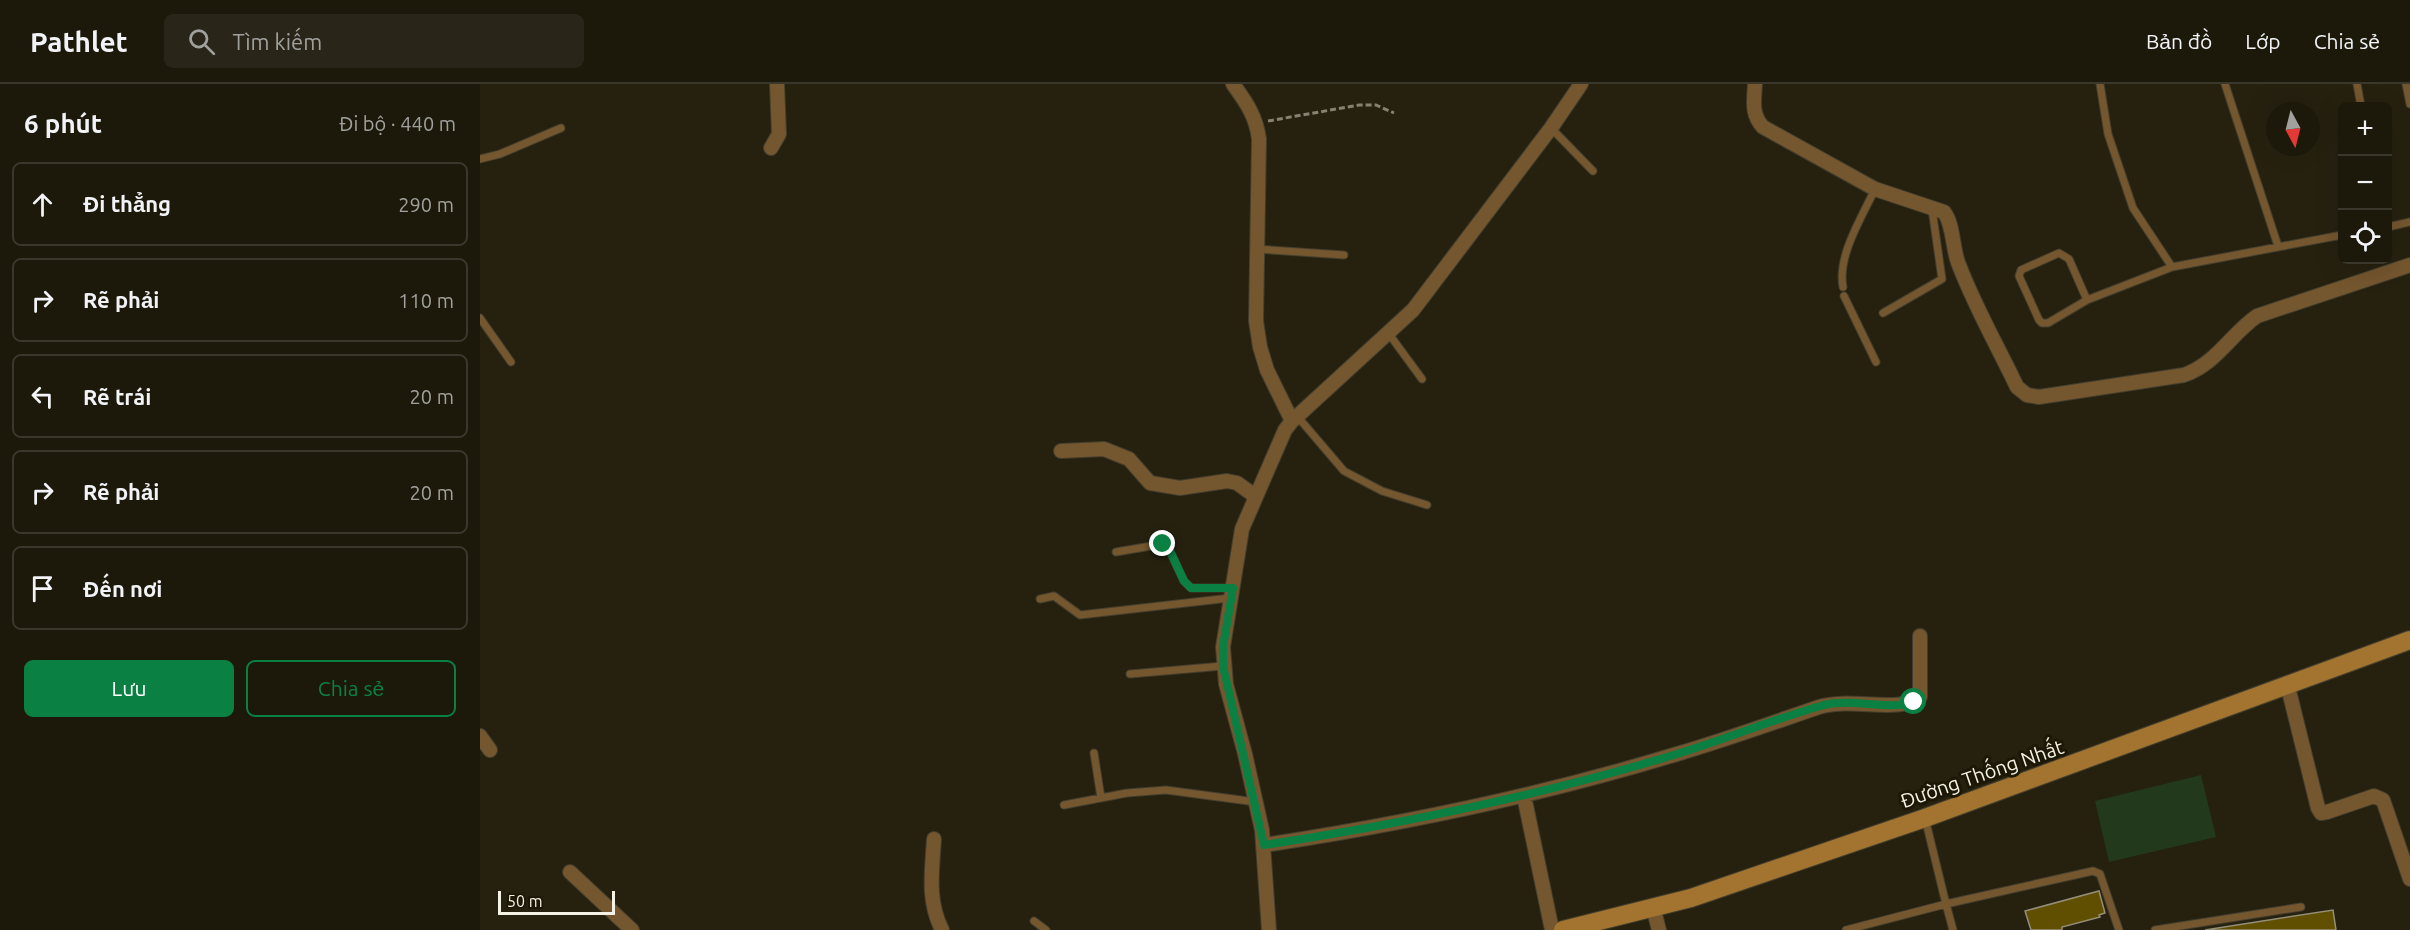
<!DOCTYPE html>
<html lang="vi">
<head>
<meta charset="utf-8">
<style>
	:root { --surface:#1c190b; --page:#292619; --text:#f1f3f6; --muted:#a0a09d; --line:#3a382c; --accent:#0b8043 }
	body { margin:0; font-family:Ubuntu,sans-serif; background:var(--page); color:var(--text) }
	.controls { position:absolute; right:18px; top:18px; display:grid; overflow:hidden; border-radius:9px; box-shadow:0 6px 24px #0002 }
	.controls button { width:54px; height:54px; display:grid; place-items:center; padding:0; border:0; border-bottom:2px solid var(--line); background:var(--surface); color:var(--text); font:30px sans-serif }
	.compass { position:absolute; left:1786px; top:18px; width:54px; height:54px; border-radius:50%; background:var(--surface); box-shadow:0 6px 24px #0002; rotate:173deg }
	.scale { position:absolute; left:18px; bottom:15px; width:117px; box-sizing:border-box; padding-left:6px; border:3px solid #f4f1e5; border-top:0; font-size:16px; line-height:21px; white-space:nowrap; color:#f4f1e5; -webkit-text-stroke:4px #1d1806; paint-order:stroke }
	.stop { position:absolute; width:18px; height:18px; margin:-14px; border:4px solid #0b8043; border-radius:50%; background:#fff }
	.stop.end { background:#0b8043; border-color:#fff; box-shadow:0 2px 6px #0008 }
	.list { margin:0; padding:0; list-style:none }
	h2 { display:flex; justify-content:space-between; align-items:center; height:78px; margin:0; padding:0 24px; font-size:26px }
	h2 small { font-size:20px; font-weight:400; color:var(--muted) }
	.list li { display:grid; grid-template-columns:39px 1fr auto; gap:18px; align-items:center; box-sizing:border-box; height:84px; margin:0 12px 12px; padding:0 12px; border:2px solid var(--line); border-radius:9px }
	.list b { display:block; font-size:22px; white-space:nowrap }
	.list em { font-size:20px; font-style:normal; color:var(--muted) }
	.actions { display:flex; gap:12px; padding:18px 24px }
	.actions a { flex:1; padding:14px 0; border:2px solid var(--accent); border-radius:9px; text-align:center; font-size:21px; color:var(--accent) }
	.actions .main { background:var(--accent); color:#fff }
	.icon { flex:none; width:33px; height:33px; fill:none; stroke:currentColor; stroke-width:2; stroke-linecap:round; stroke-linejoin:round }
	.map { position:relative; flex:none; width:1930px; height:846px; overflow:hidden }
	header { display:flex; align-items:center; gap:36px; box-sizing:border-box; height:84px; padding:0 30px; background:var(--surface); border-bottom:2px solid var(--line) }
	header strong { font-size:28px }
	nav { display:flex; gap:33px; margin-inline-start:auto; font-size:21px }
	.search { width:420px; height:54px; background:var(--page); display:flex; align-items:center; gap:15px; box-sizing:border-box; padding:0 21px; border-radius:9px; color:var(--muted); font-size:22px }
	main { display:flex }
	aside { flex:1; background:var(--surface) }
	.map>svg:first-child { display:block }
	.green { fill:#22391b }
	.building { fill:#614f00; stroke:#948e79; stroke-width:1.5 }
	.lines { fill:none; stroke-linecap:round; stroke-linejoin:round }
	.lane-casing { stroke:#433e2d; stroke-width:9 }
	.street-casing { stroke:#433e2d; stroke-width:16 }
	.secondary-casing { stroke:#433e2d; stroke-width:20 }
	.path { stroke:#868272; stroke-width:3; stroke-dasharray:6 3; stroke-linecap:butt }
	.lane { stroke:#74562f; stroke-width:7 }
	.street { stroke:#74562f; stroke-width:14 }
	.secondary { stroke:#a27430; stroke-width:18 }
	.route { stroke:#0b8043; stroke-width:8 }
	.labels { text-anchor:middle; stroke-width:6; stroke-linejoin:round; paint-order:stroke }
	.street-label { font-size:20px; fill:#f4f1e5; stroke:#1d1806 }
</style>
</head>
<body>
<header>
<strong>Pathlet</strong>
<div class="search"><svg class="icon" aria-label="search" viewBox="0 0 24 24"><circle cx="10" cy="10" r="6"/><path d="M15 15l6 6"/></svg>Tìm kiếm</div>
<nav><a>Bản đồ</a><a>Lớp</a><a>Chia sẻ</a></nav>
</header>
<main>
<aside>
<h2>6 phút<small>Đi bộ · 440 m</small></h2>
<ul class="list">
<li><svg class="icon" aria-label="ahead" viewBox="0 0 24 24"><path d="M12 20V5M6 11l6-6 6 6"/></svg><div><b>Đi thẳng</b></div><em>290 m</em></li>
<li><svg class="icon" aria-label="right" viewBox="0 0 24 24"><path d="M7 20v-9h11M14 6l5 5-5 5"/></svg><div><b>Rẽ phải</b></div><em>110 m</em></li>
<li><svg class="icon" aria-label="left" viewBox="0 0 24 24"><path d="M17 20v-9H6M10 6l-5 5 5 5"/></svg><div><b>Rẽ trái</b></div><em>20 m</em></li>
<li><svg class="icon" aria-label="right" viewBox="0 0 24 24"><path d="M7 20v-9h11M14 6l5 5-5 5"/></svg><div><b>Rẽ phải</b></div><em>20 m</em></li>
<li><svg class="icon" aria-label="arrive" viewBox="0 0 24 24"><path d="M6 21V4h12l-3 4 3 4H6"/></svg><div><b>Đến nơi</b></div></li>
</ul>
<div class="actions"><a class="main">Lưu</a><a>Chia sẻ</a></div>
</aside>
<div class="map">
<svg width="1930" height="846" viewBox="0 0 1930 846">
	<rect width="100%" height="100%" fill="#26210f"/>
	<path class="green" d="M1721,691L1736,753L1629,778L1615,717Z"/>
	<path class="building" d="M1619,807L1625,829L1619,831L1620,833L1582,843V846H1551L1545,827Z
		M1853,826L1856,846H1725Z"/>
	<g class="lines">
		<defs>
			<path id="lane" d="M1620,0L1628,50L1653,124L1692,183
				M1745,0L1798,162
				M1877,0L1881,22
				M1926,0L1930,20
				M1071,44L1113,87
				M0,75L20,70L81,44
				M1908,143L1930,138
				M776,165L864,171
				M1363,203C1357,172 1382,133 1395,105
				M1364,212L1396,278
				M1607,216L1589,175L1579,169L1541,186L1539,192L1559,236L1562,239H1568L1607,216L1692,183L1862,151
				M1403,229L1462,195L1452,125
				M0,234L31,278
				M909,250L942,295
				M817,332L864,387L902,407L947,421
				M636,468L683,460L688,463L704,497L711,504H753
				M560,515L574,512L600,531L750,514
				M650,590L743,582
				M614,669L621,714
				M584,721L647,709L686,706L776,718
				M1445,734L1466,820L1613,787L1620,790L1639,846
				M554,837L566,846
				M1366,846L1466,820L1473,846
				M1675,846L1821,823"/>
			<path id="street" d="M753,0C766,18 776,32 779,55L776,237L780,263L787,286L812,337
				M1275,0C1274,17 1271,30 1283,43L1395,105L1464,128C1474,141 1472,165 1479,181C1495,223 1518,263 1537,303L1547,311L1559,313L1704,291C1736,280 1751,250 1777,232L1930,181
				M291,64L299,50L297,0
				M581,367L624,365L649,375L670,399L700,404L747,397L757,399L775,412
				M1807,599L1838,724L1841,729L1847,728L1894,712L1903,716L1930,795
				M0,652L10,666
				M1044,712L1072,846
				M454,755C452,788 447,816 462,846
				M784,761C923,740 1062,711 1197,670C1245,656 1292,639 1339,623C1369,613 1421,630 1440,613V552
				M90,788L152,846
				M1173,823L1179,846
				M789,846L782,746L765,670L746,600L743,563L762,445L805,346L812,337L933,226L1071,44L1101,0"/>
			<path id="secondary" d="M1083,846L1211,814L1445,734L1930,556"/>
		</defs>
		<use href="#lane" class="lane-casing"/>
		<use href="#street" class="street-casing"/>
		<use href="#secondary" class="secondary-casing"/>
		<path class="path" d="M788,37L879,21H896L914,29"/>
		<use href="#lane" class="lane"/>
		<use href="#street" class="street"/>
		<use href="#secondary" class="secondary"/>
	</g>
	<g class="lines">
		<path class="route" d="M683,460L688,463L704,497L711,504H753L743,563V582L784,761C923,740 1062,711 1197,670C1246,655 1294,635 1344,621C1373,614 1409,627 1434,618"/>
	</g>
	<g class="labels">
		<g class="street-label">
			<text transform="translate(1502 690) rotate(-19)" y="7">Đường Thống Nhất</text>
		</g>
	</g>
</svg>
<div class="controls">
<button>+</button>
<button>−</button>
<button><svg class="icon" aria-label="locate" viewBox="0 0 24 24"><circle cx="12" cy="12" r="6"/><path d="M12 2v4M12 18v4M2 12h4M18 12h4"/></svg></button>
</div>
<svg class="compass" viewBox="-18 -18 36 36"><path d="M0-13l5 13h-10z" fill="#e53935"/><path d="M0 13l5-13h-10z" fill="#a0a09d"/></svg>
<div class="scale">50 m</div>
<div class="stop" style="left:1434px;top:618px"></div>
<div class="stop end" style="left:683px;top:460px"></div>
</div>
</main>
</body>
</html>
